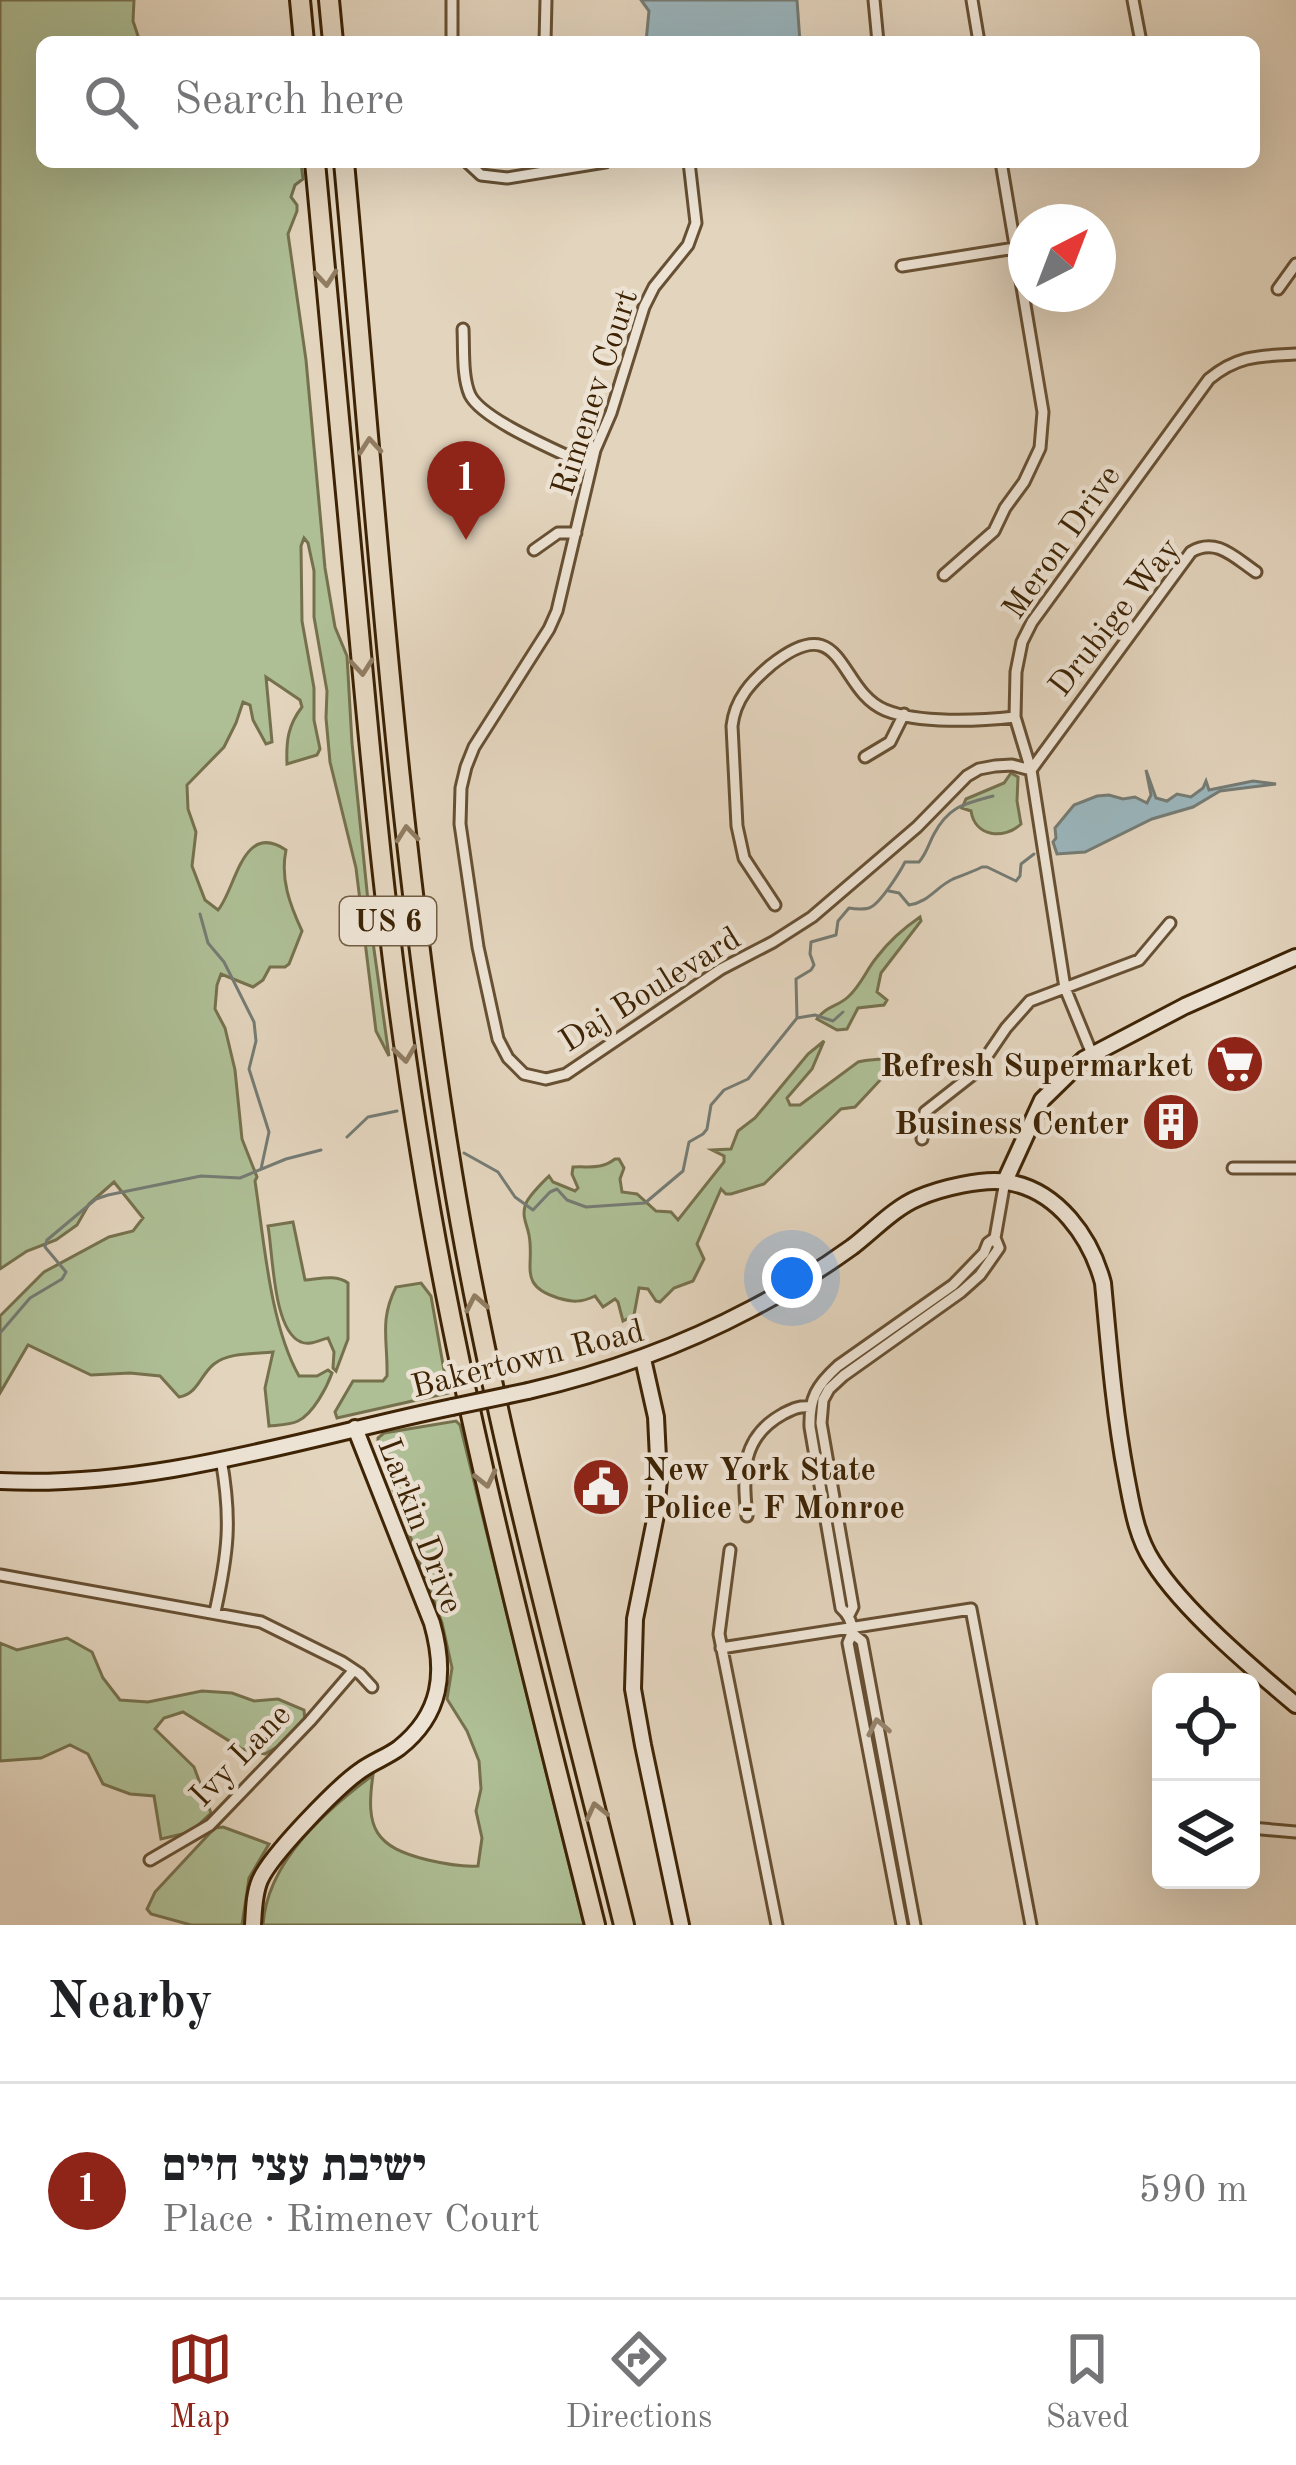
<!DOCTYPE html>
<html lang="en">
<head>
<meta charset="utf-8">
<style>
	:root { --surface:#fff; --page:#f6f6f6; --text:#202124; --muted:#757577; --line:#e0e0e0; --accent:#8f2418 }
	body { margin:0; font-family:"Old Standard TT","Frank Ruhl Libre",serif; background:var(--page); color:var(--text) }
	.controls { position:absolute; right:36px; bottom:36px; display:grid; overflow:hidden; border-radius:18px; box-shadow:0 12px 48px #0002 }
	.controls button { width:108px; height:108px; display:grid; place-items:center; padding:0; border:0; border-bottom:3px solid var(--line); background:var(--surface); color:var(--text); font:60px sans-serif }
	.compass { position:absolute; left:1008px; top:204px; width:108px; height:108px; border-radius:50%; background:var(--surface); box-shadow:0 12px 48px #0002; rotate:42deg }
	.you { position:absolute; left:792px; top:1278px; width:42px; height:42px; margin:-30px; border:9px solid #fff; border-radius:50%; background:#1a73e8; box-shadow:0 0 0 18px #1a73e833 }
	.badge { display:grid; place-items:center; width:78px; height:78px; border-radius:50%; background:var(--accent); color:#fff; font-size:39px; font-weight:700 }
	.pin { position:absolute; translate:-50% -99px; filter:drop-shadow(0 3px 6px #0008) }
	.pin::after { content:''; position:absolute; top:63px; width:42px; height:36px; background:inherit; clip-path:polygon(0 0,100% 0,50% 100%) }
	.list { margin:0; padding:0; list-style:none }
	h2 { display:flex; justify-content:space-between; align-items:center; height:156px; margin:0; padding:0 48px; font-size:51px }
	h2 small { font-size:39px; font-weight:400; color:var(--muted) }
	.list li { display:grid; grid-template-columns:78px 1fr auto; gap:36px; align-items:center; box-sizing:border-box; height:216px; padding:0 48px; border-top:3px solid var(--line) }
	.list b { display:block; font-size:45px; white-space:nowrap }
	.list p { margin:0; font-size:39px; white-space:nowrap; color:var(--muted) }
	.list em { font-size:39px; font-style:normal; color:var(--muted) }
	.icon { flex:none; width:66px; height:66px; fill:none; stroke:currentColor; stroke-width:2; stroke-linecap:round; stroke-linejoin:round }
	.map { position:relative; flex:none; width:1296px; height:1925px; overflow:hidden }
	.search { position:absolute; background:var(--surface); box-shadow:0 12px 48px #0002; left:36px; right:36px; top:36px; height:132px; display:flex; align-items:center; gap:30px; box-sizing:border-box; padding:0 42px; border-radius:18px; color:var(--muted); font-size:45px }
	.sheet { height:372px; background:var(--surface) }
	nav { display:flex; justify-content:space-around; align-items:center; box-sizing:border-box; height:168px; border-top:3px solid var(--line); background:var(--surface); font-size:33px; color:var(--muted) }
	nav a { display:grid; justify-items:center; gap:6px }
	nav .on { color:var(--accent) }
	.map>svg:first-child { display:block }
	.green { fill:#aebe95; stroke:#76714d; stroke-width:3 }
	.water { fill:#9ab5bc; stroke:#757b73; stroke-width:3 }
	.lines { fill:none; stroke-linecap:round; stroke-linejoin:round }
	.stream { stroke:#757b73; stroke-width:3 }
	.street-casing { stroke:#675033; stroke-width:15 }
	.secondary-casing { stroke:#3e2405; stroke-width:20 }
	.highway-casing { stroke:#3e2405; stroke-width:24 }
	.street { stroke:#ede3d4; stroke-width:9 }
	.secondary { stroke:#ede3d4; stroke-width:14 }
	.highway { stroke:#e3d4bd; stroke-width:18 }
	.secondary-bridge-casing { stroke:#3e2405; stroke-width:20; stroke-linecap:butt }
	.secondary-bridge { stroke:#ede3d4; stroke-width:14 }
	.oneway { stroke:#907c61 }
	.oneway2 { stroke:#96846c }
	.labels { text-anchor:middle; stroke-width:9; stroke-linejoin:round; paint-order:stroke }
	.shield { fill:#ede3d4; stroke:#725d43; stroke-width:3 }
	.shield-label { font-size:30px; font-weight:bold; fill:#3e2405 }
	.street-label { font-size:33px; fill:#3e2405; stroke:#ede3d4 }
	.poi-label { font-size:33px; font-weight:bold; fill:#3e2405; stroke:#ede3d4; text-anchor:end }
</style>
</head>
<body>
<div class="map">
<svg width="1296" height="1925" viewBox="0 0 1296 1925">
	<rect width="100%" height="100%" fill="#e3d4bd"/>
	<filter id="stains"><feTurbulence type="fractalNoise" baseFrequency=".00167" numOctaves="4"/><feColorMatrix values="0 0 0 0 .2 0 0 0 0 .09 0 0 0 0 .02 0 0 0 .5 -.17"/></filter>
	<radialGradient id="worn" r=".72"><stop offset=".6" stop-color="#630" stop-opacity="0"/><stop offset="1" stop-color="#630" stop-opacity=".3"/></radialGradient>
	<path class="green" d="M0,0H134L133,21L140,42H42V162H301L303,179L295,185L291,197L297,205V211L288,234L306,360L325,568L335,627L347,656L352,743L370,921L389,1056L376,1031L356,868L330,762L326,718L327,691L314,617V571L308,543L304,538L301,546L302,621L314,688V720L320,749L317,755L287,764C286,741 288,725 302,707L300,700L266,677L272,742L266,744L253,720L250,705L243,702L236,723L224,747L187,785L188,809L196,832L192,866L205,900L218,910C236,889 242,820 286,850C280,879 290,905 302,931L289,964L285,967H270L263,980L253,987L221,974L217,985L215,1009L225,1028L235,1070L242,1139L257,1177L255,1181C264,1240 270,1325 299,1376H317L328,1370L332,1373C327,1387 313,1414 298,1421C290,1425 278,1425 269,1426L265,1388L273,1352C255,1354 229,1352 214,1364C200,1375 198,1394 179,1397L160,1376L130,1373L91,1375L28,1345L0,1393V1316L44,1272L109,1237L133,1231L143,1218L114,1182L89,1204L77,1225L56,1240L27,1251L0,1269Z
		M1011,773L1018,777L1017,801L1021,824C1004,840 975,837 971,811L962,808L966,799L1004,783Z
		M920,917L921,921L881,973L877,992L887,1000L884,1005L858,1008L847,1029L837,1030L817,1019C826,1006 837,1007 848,997C862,984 866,970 877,957C889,941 904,928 920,917Z
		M824,1041L812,1069L787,1098L790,1105H800L858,1062C871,1058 883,1061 897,1056L903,1061L883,1077L855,1107L841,1109L764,1184L731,1194H726L721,1189L697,1244L704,1259L693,1281L674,1288L660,1302L656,1301L648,1289L639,1288L634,1315L623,1321L618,1302L615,1299L603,1307L595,1296C581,1303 572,1302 558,1298C517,1285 535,1266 529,1235C527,1224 522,1218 525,1206C527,1197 542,1183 549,1176L553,1182L575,1191L578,1188L572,1174L573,1167C591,1166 600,1170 615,1159H619L624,1168L620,1179L622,1192L637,1194L656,1211L671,1212L678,1220L724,1162V1156L712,1150L731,1149L738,1131L755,1118L808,1054Z
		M293,1222L305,1280C319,1279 336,1274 348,1283V1339L336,1371L333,1368L334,1352L328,1338C319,1340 310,1346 301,1342C273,1331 273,1254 268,1226Z
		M421,1283L431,1296L448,1393L337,1418L335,1412L353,1381H383L387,1376C388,1340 379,1321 396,1287Z
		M456,1421L460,1425L584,1925H263C267,1862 325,1811 373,1775C365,1829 375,1847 428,1860C445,1864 461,1867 478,1866L482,1838L476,1811L481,1789L479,1761L467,1731L447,1699L452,1668L442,1623L378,1449V1438L384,1433Z
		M67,1638L92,1652L103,1678L120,1700L148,1702L202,1691L232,1693L254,1701L278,1699L304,1710L305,1721L282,1744L265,1754L242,1749L183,1712L164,1718L155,1729L194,1767L211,1813L191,1832L161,1839L154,1796L130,1794L103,1784L88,1754L70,1745L41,1758L0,1761V1643L17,1650Z
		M223,1827L269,1844L249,1878L242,1925H191L151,1914L147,1909L155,1892L209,1834L215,1828Z"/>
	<path class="water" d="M641,0H797L800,42H646L649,11Z
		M1146,770L1156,798L1167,801L1177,794L1191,797L1203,788L1206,781L1209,790L1253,781L1276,784L1220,791L1193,807L1152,819L1085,852L1057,854L1053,842L1056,838L1055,828L1074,805L1097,796L1109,795L1123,799L1135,797L1147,803L1151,795Z"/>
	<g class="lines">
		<path class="stream" d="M889,891L899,893L909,905C929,902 936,887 953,879C963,875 972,872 982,867H987L1016,881L1020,876L1021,864L1034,854
			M200,914L208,943L224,962L254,1022L256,1041L249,1069L269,1132L261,1169
			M797,1018L815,1015L833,1021L843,1012
			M347,1137L368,1117L397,1111
			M464,1153L498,1172L515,1197L533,1210L550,1192L557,1189L567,1200L586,1207L645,1203L683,1171L689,1142L703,1134L707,1129L711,1105L724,1090L748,1079L797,1018L796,979L811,970L814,965L810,954L811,942L836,935L838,921L849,908C854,909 867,910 871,907C881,902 900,872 905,862H919C927,853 928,845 934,834C949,806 964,804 993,796
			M0,1333L30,1298L62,1279L66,1272L45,1247L47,1240L96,1199L108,1195L201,1176L240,1178L286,1159L321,1150"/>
		<defs>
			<path id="street" d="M874,0L878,42
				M972,0L979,42
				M1133,0L1141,42
				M452,42V0
				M545,42L546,0
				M467,162L481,175L507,178L605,162
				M689,162L696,223L688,245L654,287L644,307L611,413L595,450L557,611L549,629L474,747L466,767L461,788L460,824L478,947L498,1039L508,1058L524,1074L546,1079L566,1074L721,969L773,942L812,917L917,827L967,776L979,769L995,766L1012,765L1031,770
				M902,266L1015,248
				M1278,289L1296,264
				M463,329C464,350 462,377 470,395C483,421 563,453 591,467
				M534,550L558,533H576
				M944,575L994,531L1005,508L1024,482L1040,448L1043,412L1001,162
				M865,757L890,742L904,714
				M1031,770L1191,552C1216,537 1234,557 1256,572
				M775,905L744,858L737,826L732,726C735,699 751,682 771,665C845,606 837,690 885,710C919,724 979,721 1015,717
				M1092,1054L1065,988L1031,770L1015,717L1016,672L1022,642L1032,622L1209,379C1238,355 1260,356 1296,354
				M922,1139L925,1112L976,1072L1006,1028L1030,1001L1139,960L1170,923
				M1233,1168H1296
				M747,1516C742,1474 741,1437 783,1414C793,1409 798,1406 810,1407
				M730,1550L719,1634L777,1925
				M0,1575L261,1622L342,1662L360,1674L372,1687
				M215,1612C228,1553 232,1520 221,1459
				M849,1615L853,1607L821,1423L823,1400L829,1389L843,1376L961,1292L980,1275L999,1248L995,1238L1005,1181
				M853,1634L862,1641L915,1925
				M721,1648L971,1609L1031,1925
				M1251,1828L1296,1832
				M150,1860L210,1825L310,1721L354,1670
				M902,1925L848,1643C855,1630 852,1618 841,1608L810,1427C809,1398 817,1385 838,1366L953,1285L984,1253L988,1243L995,1238"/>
			<path id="secondary" d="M1005,1181L1042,1100L1084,1059L1185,1006L1296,957
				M643,1359L656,1417L659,1479L656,1515L635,1619L633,1689L643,1745L681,1925
				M528,1391C606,1373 679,1347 751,1309C786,1291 820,1270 852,1247C873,1231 894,1208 918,1198C941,1188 983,1178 1007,1182C1058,1190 1091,1238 1103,1283C1109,1347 1114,1411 1126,1475C1132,1506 1136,1536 1153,1562C1183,1610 1252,1668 1296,1705
				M0,1481C153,1489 304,1438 452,1407
				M253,1925C254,1910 254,1894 260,1880C271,1855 337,1787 360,1771C372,1762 387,1757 399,1748C442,1714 446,1672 432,1623L355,1428"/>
			<path id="highway" d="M300,0L304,42
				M329,0L333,42
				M315,162C330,319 344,475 359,632C375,807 392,981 421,1155C463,1415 532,1670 595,1925
				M344,162C375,499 397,839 452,1173C494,1427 563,1675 624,1925"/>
		</defs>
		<use href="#street" class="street-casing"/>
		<use href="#secondary" class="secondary-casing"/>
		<use href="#highway" class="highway-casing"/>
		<use href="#street" class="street"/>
		<use href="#secondary" class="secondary"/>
		<use href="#highway" class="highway"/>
		<defs>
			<path id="secondary-bridge" d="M452,1407L528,1391"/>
		</defs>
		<use href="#secondary-bridge" class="secondary-bridge-casing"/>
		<use href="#secondary-bridge" class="secondary-bridge"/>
	</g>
	<defs><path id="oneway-chevron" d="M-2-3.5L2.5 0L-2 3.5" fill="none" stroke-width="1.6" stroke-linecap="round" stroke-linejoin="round" transform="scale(3)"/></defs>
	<g class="oneway">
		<use href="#oneway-chevron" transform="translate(326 278) rotate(85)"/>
		<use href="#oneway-chevron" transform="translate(370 446) rotate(-95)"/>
		<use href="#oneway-chevron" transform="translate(362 667) rotate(85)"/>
		<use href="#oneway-chevron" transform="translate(407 834) rotate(-96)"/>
		<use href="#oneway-chevron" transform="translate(405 1054) rotate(82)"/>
		<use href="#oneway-chevron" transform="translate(476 1303) rotate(-101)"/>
		<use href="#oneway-chevron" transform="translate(486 1479) rotate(77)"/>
		<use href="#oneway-chevron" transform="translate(596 1811) rotate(-104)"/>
	</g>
	<use class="oneway2" href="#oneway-chevron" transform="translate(878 1727) rotate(-101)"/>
	<defs>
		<symbol id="supermarket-disc" viewBox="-11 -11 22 22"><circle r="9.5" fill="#8f2418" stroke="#ede3d4"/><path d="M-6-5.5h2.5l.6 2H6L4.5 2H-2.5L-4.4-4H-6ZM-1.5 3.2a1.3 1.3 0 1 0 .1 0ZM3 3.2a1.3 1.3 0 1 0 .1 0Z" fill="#fff"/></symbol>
		<symbol id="building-disc" viewBox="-11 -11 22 22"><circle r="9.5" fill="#8f2418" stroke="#ede3d4"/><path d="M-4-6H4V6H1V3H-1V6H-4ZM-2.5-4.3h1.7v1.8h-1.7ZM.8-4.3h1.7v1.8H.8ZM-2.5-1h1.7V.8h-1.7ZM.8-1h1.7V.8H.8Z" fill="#fff"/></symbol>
		<symbol id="civic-disc" viewBox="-11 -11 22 22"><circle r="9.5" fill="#8f2418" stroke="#ede3d4"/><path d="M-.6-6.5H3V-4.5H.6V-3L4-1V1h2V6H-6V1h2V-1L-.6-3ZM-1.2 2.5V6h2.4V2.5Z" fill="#fff"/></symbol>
	</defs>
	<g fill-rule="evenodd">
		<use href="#supermarket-disc" x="1202" y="1031" width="66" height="66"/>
		<use href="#building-disc" x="1138" y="1089" width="66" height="66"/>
		<use href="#civic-disc" x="568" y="1454" width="66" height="66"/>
	</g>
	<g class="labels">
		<rect class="shield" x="340" y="897" width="96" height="48" rx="9"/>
		<g class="shield-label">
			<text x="388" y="931">US 6</text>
		</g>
		<g class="street-label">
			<text transform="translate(593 392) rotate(-72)" y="12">Rimenev Court</text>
			<text transform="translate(1060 541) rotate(-55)" y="12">Meron Drive</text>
			<text transform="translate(1113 616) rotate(-52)" y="12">Drubige Way</text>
			<text transform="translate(649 988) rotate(-32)" y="12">Daj Boulevard</text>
			<text transform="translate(527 1357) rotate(-14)" y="12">Bakertown Road</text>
			<text transform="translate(422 1525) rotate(69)" y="12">Larkin Drive</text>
			<text transform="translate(239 1754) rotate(-46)" y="12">Ivy Lane</text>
		</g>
		<g class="poi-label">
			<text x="1193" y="1076">Refresh Supermarket</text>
			<text x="1129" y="1134">Business Center</text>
			<text x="643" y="1480" text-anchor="start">New York State<tspan x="643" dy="38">Police - F Monroe</tspan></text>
		</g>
	</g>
	<rect width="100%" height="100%" filter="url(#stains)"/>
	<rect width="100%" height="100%" fill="url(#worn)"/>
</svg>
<div class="controls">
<button><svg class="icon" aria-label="locate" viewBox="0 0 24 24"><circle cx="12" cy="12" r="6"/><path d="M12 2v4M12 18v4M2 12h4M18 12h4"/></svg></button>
<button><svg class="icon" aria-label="layers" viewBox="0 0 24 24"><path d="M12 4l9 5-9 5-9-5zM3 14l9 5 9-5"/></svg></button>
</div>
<svg class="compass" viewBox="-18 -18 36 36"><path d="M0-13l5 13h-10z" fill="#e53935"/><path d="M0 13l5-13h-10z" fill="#757577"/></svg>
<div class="you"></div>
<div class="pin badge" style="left:466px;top:540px">1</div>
<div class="search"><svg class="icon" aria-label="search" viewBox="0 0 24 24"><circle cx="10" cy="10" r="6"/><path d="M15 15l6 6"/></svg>Search here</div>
</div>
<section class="sheet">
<h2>Nearby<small></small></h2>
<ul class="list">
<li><span class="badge">1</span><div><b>ישיבת עצי חיים</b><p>Place · Rimenev Court</p></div><em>590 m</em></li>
</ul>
</section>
<nav>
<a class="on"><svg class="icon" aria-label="map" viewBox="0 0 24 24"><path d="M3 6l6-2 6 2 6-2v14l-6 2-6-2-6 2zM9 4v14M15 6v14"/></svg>Map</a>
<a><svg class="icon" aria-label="directions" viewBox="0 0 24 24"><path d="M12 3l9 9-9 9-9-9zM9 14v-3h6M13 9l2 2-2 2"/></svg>Directions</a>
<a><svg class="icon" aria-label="saved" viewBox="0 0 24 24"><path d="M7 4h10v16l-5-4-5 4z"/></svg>Saved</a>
</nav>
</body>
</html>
